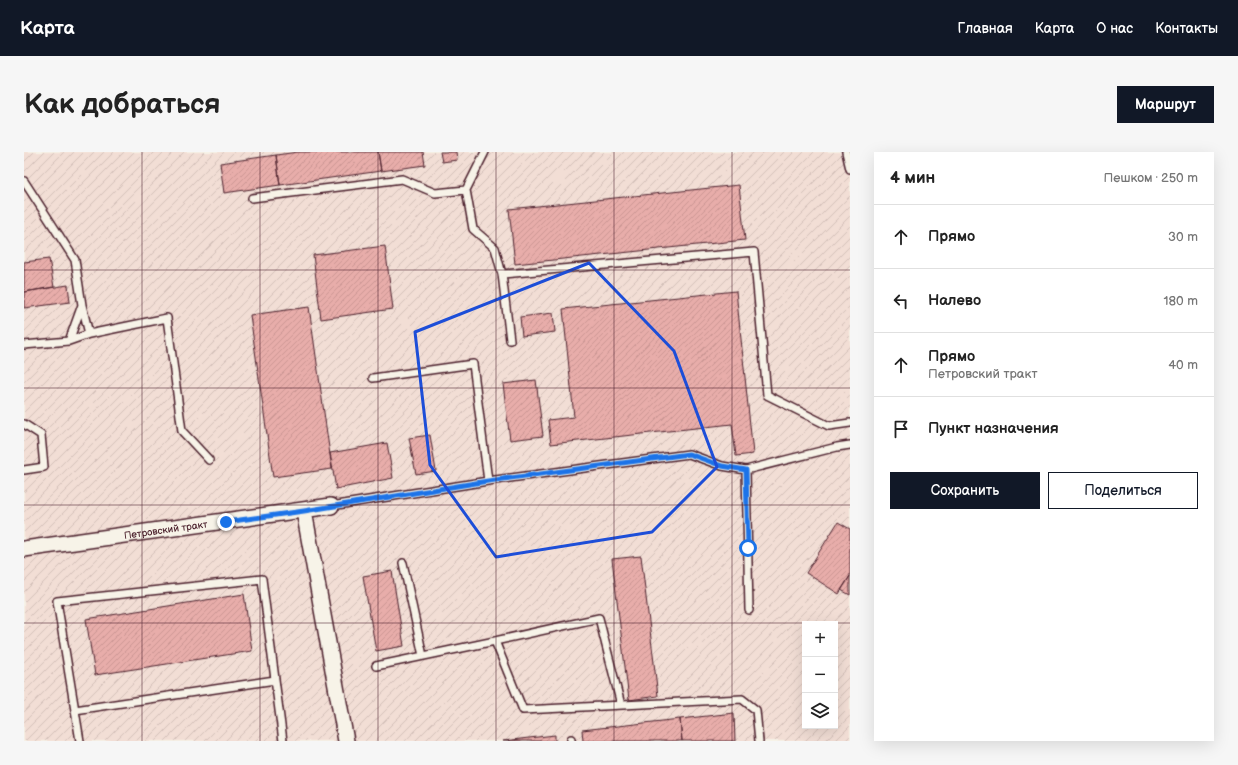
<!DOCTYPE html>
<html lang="ru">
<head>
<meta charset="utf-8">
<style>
	:root { --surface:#fff; --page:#f6f6f6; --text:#222; --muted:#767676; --line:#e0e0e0; --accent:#111827 }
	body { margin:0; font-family:"Balsamiq Sans",sans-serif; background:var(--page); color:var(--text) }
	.controls { position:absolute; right:12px; bottom:12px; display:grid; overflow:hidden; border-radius:0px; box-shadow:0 4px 16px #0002 }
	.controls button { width:36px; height:36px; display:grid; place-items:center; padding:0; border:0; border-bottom:1px solid var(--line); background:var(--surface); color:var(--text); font:20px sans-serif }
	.stop { position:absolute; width:12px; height:12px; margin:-9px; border:3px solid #1a73e8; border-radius:50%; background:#fff }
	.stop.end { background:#1a73e8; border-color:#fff; box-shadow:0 1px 4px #0008 }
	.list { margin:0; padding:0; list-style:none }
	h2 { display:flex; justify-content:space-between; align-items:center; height:52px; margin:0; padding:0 16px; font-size:17px }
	h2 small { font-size:13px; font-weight:400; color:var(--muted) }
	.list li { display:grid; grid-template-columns:26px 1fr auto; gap:12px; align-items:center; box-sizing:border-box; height:64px; padding:0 16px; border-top:1px solid var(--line) }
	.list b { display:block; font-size:15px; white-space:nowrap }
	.list p { margin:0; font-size:13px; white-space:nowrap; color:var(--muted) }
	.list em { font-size:13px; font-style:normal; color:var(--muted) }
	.actions { display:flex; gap:8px; padding:12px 16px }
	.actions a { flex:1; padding:9px 0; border:1px solid var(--accent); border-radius:0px; text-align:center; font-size:14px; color:var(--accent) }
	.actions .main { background:var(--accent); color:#fff }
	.icon { flex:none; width:22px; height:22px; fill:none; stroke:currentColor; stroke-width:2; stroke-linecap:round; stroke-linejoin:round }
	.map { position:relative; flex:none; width:826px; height:589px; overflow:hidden; border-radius:0px }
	header { display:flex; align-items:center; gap:24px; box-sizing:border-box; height:56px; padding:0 20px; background:var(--accent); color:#fff }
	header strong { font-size:19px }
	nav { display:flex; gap:22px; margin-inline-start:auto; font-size:14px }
	.intro { display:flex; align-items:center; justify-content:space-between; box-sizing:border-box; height:96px; padding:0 24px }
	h1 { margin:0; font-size:28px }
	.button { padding:10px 18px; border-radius:0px; background:var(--accent); color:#fff; font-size:14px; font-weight:700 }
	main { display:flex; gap:24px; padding:0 24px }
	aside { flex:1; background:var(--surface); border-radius:0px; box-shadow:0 4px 16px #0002 }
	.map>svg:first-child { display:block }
	.industrial { fill:url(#industrial-furrows); fill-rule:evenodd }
	.building { fill:url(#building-hatch); stroke:#4a1f2b }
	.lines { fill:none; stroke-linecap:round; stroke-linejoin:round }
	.service-casing { stroke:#4a1f2b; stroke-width:10 }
	.minor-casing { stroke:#4a1f2b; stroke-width:18 }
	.service { stroke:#f7f3e8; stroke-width:7 }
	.minor { stroke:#f7f3e8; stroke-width:15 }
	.route { stroke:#1a73e8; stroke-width:5 }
	.marked { fill:none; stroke:#1d4ed8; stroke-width:3; stroke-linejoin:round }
	.grid { fill:none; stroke:#4a1f2b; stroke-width:1; stroke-opacity:0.55 }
	.labels { text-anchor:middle; stroke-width:3; stroke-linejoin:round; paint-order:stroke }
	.street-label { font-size:10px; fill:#4a1f2b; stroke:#f7f3e8 }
</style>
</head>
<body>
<header>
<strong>Карта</strong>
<nav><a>Главная</a><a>Карта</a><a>О нас</a><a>Контакты</a></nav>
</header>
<div class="intro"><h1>Как добраться</h1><a class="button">Маршрут</a></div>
<main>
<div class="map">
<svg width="826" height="589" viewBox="0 0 826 589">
	<defs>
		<pattern id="industrial-furrows" width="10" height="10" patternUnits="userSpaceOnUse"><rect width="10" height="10" fill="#f2ded5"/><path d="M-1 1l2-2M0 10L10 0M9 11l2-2" fill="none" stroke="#d1beb7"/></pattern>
		<pattern id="building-hatch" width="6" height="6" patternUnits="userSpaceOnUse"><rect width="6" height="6" fill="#e8adaa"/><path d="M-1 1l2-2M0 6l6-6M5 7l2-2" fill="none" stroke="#c89492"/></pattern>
	</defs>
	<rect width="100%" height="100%" fill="#f7f3e8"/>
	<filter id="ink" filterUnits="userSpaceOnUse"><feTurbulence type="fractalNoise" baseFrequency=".025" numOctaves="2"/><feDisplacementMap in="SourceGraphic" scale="8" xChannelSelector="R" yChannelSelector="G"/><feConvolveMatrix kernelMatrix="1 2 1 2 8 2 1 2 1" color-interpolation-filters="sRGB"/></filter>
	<g filter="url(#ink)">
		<path class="industrial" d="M0,0H826V589H0ZM781,472H811V574H781Z"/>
		<path class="building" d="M274,0H354L357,19L256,33L252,3Z
			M354,0H399L401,13L357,19Z
			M416,0H432L433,8L418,10Z
			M252,3L256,33L200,41L196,11Z
			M715,33L721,88L491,112L485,57Z
			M361,94L369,157L297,167L289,103Z
			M25,107L30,135L0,140V110Z
			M44,133L46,150L0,156V140Z
			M712,139L729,302L712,304L708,272L527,292L524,268L550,265L539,157Z
			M285,155L308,317L249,325L226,163Z
			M529,161L531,180L498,184L496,165Z
			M512,228L519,284L486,288L479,232Z
			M406,283L412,319L392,322L385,286Z
			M363,291L369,326L312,337L306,301Z
			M814,370L826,377V424L815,442L782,421Z
			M617,404L634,544L605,548L588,407Z
			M368,419L380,494L352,499L339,424Z
			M826,424V443L817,438Z
			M220,442L228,499L71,523L62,467Z
			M710,561L711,589H658L656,567Z
			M656,567L658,589H559L558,578Z
			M531,583V589H479Z"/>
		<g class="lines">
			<defs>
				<path id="service" d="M461,0L442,38L449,77L471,96L478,122L730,100L743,243L805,274L826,271
					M822,0L826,17
					M0,29L51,108L58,153L45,189L0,193
					M228,46L378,27L411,41L442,38
					M478,122L486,188
					M65,182L143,166L158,279L185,308
					M45,189L65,182L58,153
					M349,226L449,212L464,329
					M0,272L17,283L20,315L0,318
					M722,318L725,458
					M307,354L464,329L665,302L698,314L722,318L813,295L826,293
					M379,411L399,504
					M471,489L575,466L597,553
					M352,514L471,489L499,558L718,547L732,558L735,589
					M51,558L251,528
					M547,587V589
					M56,589L33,449L238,427L259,589"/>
				<g id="minor">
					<path d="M280,359L322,589"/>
					<path id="s1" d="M0,397L307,354"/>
				</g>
			</defs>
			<use href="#service" class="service-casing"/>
			<use href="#minor" class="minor-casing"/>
			<use href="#service" class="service"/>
			<use href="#minor" class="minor"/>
		</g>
	</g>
	<g class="lines" filter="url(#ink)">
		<path class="route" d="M202,370L280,359L464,329L665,302L698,314L722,318L724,396"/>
	</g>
	<path class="marked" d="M565,111L650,199L693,315L628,380L472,405L406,313L391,180Z"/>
	<path class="grid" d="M118,0V589M236,0V589M354,0V589M472,0V589M590,0V589M708,0V589M0,118H826M0,236H826M0,353H826M0,471H826"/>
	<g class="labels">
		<g class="street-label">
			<text dy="4" stroke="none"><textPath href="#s1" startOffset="143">Петровский тракт</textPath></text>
		</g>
	</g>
</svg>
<div class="controls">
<button>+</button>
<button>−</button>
<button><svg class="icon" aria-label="layers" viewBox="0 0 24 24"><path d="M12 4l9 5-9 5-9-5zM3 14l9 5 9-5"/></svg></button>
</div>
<div class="stop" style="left:724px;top:396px"></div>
<div class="stop end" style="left:202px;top:370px"></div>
</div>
<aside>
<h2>4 мин<small>Пешком · 250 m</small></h2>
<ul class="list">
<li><svg class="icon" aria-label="ahead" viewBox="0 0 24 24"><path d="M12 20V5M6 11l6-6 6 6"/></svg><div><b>Прямо</b></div><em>30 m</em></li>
<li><svg class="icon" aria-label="left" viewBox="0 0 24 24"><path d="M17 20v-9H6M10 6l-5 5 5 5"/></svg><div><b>Налево</b></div><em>180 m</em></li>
<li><svg class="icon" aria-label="ahead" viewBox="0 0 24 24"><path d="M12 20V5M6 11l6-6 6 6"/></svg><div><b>Прямо</b><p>Петровский тракт</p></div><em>40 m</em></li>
<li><svg class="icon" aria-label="arrive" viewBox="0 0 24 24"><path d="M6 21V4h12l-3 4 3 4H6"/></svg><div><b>Пункт назначения</b></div></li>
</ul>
<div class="actions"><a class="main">Сохранить</a><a>Поделиться</a></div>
</aside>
</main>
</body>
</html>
